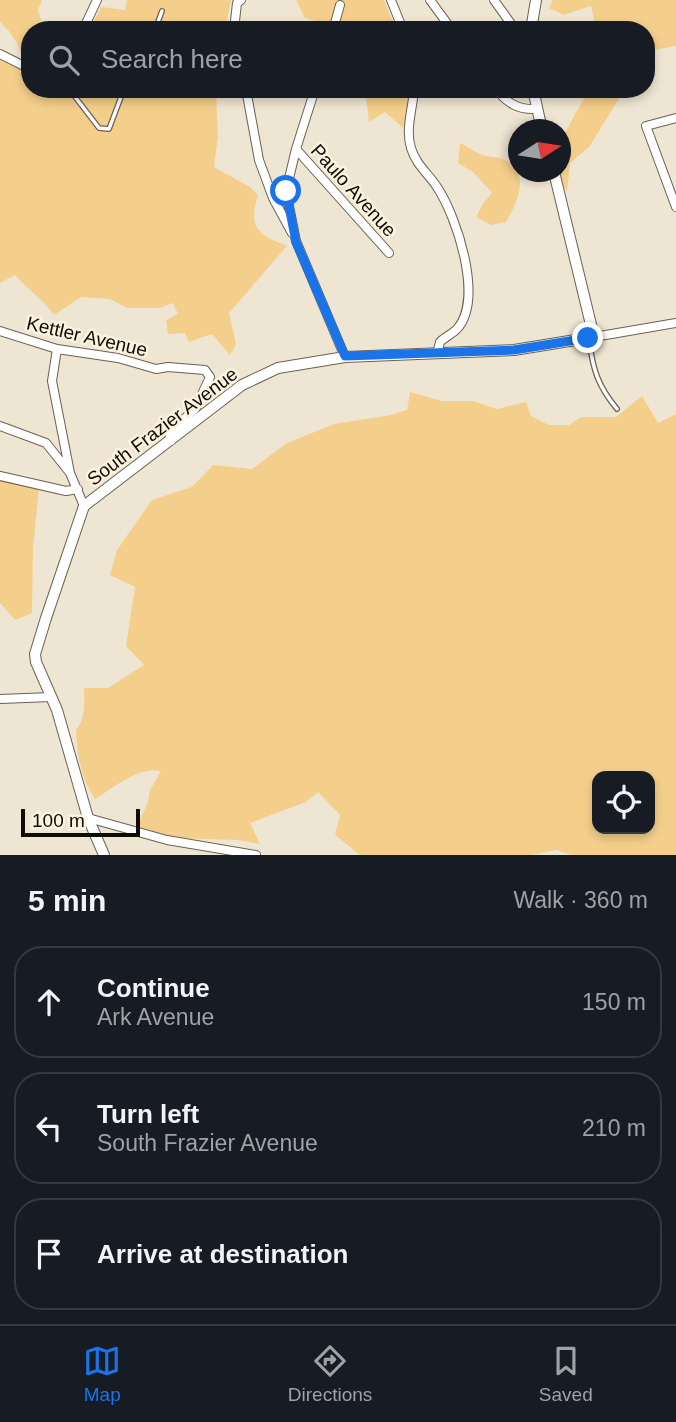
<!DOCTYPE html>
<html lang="en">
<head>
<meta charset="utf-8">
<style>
	:root { --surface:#171b24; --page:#242831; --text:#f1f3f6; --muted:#9ea1a6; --line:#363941; --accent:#1a73e8 }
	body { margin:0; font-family:Helvetica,sans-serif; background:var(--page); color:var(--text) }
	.controls { position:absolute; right:21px; bottom:21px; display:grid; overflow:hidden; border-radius:14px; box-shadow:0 4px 10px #0003 }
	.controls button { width:63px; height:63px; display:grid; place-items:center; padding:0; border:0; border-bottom:2px solid var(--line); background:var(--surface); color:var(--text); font:35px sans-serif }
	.compass { position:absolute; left:508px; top:119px; width:63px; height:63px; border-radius:50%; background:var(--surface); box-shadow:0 4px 10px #0003; rotate:78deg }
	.scale { position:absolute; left:21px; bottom:18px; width:119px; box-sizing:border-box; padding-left:7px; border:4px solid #0f0c06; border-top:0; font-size:19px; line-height:24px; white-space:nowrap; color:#0f0c06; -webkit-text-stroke:5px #fdf2e0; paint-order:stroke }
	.stop { position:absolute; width:21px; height:21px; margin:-16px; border:5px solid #1a73e8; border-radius:50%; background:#fff }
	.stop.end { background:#1a73e8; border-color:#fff; box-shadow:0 2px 7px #0008 }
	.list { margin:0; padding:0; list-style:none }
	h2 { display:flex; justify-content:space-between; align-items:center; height:91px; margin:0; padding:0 28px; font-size:30px }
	h2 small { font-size:23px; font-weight:400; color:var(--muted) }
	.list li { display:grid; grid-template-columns:46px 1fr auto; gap:21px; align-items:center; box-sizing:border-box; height:112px; margin:0 14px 14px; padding:0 14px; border:2px solid var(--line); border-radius:28px }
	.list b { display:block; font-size:26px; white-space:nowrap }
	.list p { margin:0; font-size:23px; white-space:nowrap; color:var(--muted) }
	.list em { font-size:23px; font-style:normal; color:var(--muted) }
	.icon { flex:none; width:38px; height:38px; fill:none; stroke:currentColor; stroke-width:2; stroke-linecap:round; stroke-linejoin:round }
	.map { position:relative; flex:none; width:676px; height:855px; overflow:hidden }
	.search { position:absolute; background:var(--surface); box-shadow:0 4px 10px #0003; left:21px; right:21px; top:21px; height:77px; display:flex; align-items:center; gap:18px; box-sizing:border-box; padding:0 24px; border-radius:28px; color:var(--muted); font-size:26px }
	.sheet { height:469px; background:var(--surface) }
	nav { display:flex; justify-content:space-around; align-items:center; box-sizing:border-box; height:98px; border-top:2px solid var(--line); background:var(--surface); font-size:19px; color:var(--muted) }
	nav a { display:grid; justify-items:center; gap:4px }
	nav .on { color:var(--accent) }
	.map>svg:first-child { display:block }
	.green { fill:#f4cf8b; fill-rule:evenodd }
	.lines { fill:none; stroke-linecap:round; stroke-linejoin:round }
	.service-casing { stroke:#6a6152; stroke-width:6 }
	.minor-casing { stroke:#6a6152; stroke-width:10 }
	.tertiary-casing { stroke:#6a6152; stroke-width:12 }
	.service { stroke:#fff; stroke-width:3.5 }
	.minor { stroke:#fff; stroke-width:8 }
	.tertiary { stroke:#fff; stroke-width:10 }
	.route { stroke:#1a73e8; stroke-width:9 }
	.labels { text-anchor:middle; stroke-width:5; stroke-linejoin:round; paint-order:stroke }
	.street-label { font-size:19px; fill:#0f0c06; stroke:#fdf2e0 }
</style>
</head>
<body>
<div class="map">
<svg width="676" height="855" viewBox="0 0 676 855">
	<rect width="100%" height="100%" fill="#efe5d3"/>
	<path class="green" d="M0,0H42L38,10L44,30H30V89H216L218,136L214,167L250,187L258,195C248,228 257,234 287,246L229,313L236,344L230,355L212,334L189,342L185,333L168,334L166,320L178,314L173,303L160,308H127L110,299L81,297L54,315C44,300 27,289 15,275L0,283V54L25,67C22,50 13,33 0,22Z
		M127,0H231L225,30H90L101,7L125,10Z
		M296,0H384L395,27L436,30H348L305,18Z
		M553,0H676V46L653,50L646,63V30H582L594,20L591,6L564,15L549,8Z
		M369,89H417L406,115L403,128L385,112L369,122L366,95Z
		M589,89H625L589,147L570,163L567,192L559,179L557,172H560L561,140Z
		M460,143C468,147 476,153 485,156C491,157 501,157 507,161C531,174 516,205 506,222L491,225L476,217L484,202L492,193L473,172L458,163Z
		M410,392L442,401H473L497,409L526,402L531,416L549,425H569L581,417H616L642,396L658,423L676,414V855H572L556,850L532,855H360L335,835L340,815L318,792L306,802L250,823L260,844L238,840L174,838L137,826L148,802L150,790L161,771C139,766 113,788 95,799C81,778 77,755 76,730C86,718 84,703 84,688H108L144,665L126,646L135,587L110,575L117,550L152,500L192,487L213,465L252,469L287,443L334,424L391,415L407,410ZM597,776H650V829H597Z
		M0,479L39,487L33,548L32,613L15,620L0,603Z"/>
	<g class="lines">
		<defs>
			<path id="service" d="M155,30L162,11
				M69,89L99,128L109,129L124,89
				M589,340C593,370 598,386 617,409"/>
			<path id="minor" d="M391,0L403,30
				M430,0L452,30
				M494,0L514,28L518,30
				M83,30L97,0
				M234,30L237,3L241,0
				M333,30L340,5
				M0,54L30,69
				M246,89L259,160L273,198L292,233
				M315,89L296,149L286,191L296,241L345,357
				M414,89C413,108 405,129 411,148C416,165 428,173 437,187C457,217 484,299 457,329C452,334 445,337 440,342L437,354
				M496,89C507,103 518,110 536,109
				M676,118L646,126L676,207
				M296,149L389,253
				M0,331L57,349L118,358L156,369L168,367L205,370L210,377L195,409L169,433L171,441
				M594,337L676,323
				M57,349L52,381L70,473
				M0,426L46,443L70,473L84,506
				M0,476L66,491L78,489
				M0,699L51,697
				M88,818L167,840L256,855"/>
			<path id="tertiary" d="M531,30L536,0
				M533,89L542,130
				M104,855L88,818L57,710L36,662L35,654L46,618L84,506L242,385L278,368L345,357L514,350L594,337L554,172"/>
		</defs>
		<use href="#service" class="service-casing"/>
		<use href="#minor" class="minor-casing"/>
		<use href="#tertiary" class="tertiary-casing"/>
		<use href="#service" class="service"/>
		<use href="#minor" class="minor"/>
		<use href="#tertiary" class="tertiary"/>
	</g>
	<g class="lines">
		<path class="route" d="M286,191L296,242L345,356L514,350L588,338"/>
	</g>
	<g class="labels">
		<g class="street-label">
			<text transform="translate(354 190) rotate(48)" y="7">Paulo Avenue</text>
			<text transform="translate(87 336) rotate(13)" y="7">Kettler Avenue</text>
			<text transform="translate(162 426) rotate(-37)" y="7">South Frazier Avenue</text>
		</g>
	</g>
</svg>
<div class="controls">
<button><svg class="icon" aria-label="locate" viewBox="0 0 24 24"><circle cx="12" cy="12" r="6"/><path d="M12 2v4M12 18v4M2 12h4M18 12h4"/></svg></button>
</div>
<svg class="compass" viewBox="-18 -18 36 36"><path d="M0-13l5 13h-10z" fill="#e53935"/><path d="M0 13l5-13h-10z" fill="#9ea1a6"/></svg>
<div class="scale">100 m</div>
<div class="stop" style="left:286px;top:191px"></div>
<div class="stop end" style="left:588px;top:338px"></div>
<div class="search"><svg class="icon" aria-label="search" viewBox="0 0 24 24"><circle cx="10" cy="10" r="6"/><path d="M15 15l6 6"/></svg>Search here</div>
</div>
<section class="sheet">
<h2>5 min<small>Walk · 360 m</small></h2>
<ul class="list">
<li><svg class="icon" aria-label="ahead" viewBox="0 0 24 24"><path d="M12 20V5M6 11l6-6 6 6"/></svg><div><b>Continue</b><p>Ark Avenue</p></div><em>150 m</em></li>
<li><svg class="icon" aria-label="left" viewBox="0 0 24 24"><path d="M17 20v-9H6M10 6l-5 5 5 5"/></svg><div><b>Turn left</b><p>South Frazier Avenue</p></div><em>210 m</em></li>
<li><svg class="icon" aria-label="arrive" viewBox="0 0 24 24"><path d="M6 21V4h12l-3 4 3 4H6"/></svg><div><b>Arrive at destination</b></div></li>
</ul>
</section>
<nav>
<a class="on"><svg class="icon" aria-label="map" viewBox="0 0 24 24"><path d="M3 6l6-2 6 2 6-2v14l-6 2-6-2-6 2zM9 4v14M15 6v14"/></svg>Map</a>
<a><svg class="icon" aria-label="directions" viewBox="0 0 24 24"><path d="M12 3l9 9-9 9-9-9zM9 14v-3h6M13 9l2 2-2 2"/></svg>Directions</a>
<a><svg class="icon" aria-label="saved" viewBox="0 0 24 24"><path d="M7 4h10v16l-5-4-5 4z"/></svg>Saved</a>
</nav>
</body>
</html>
